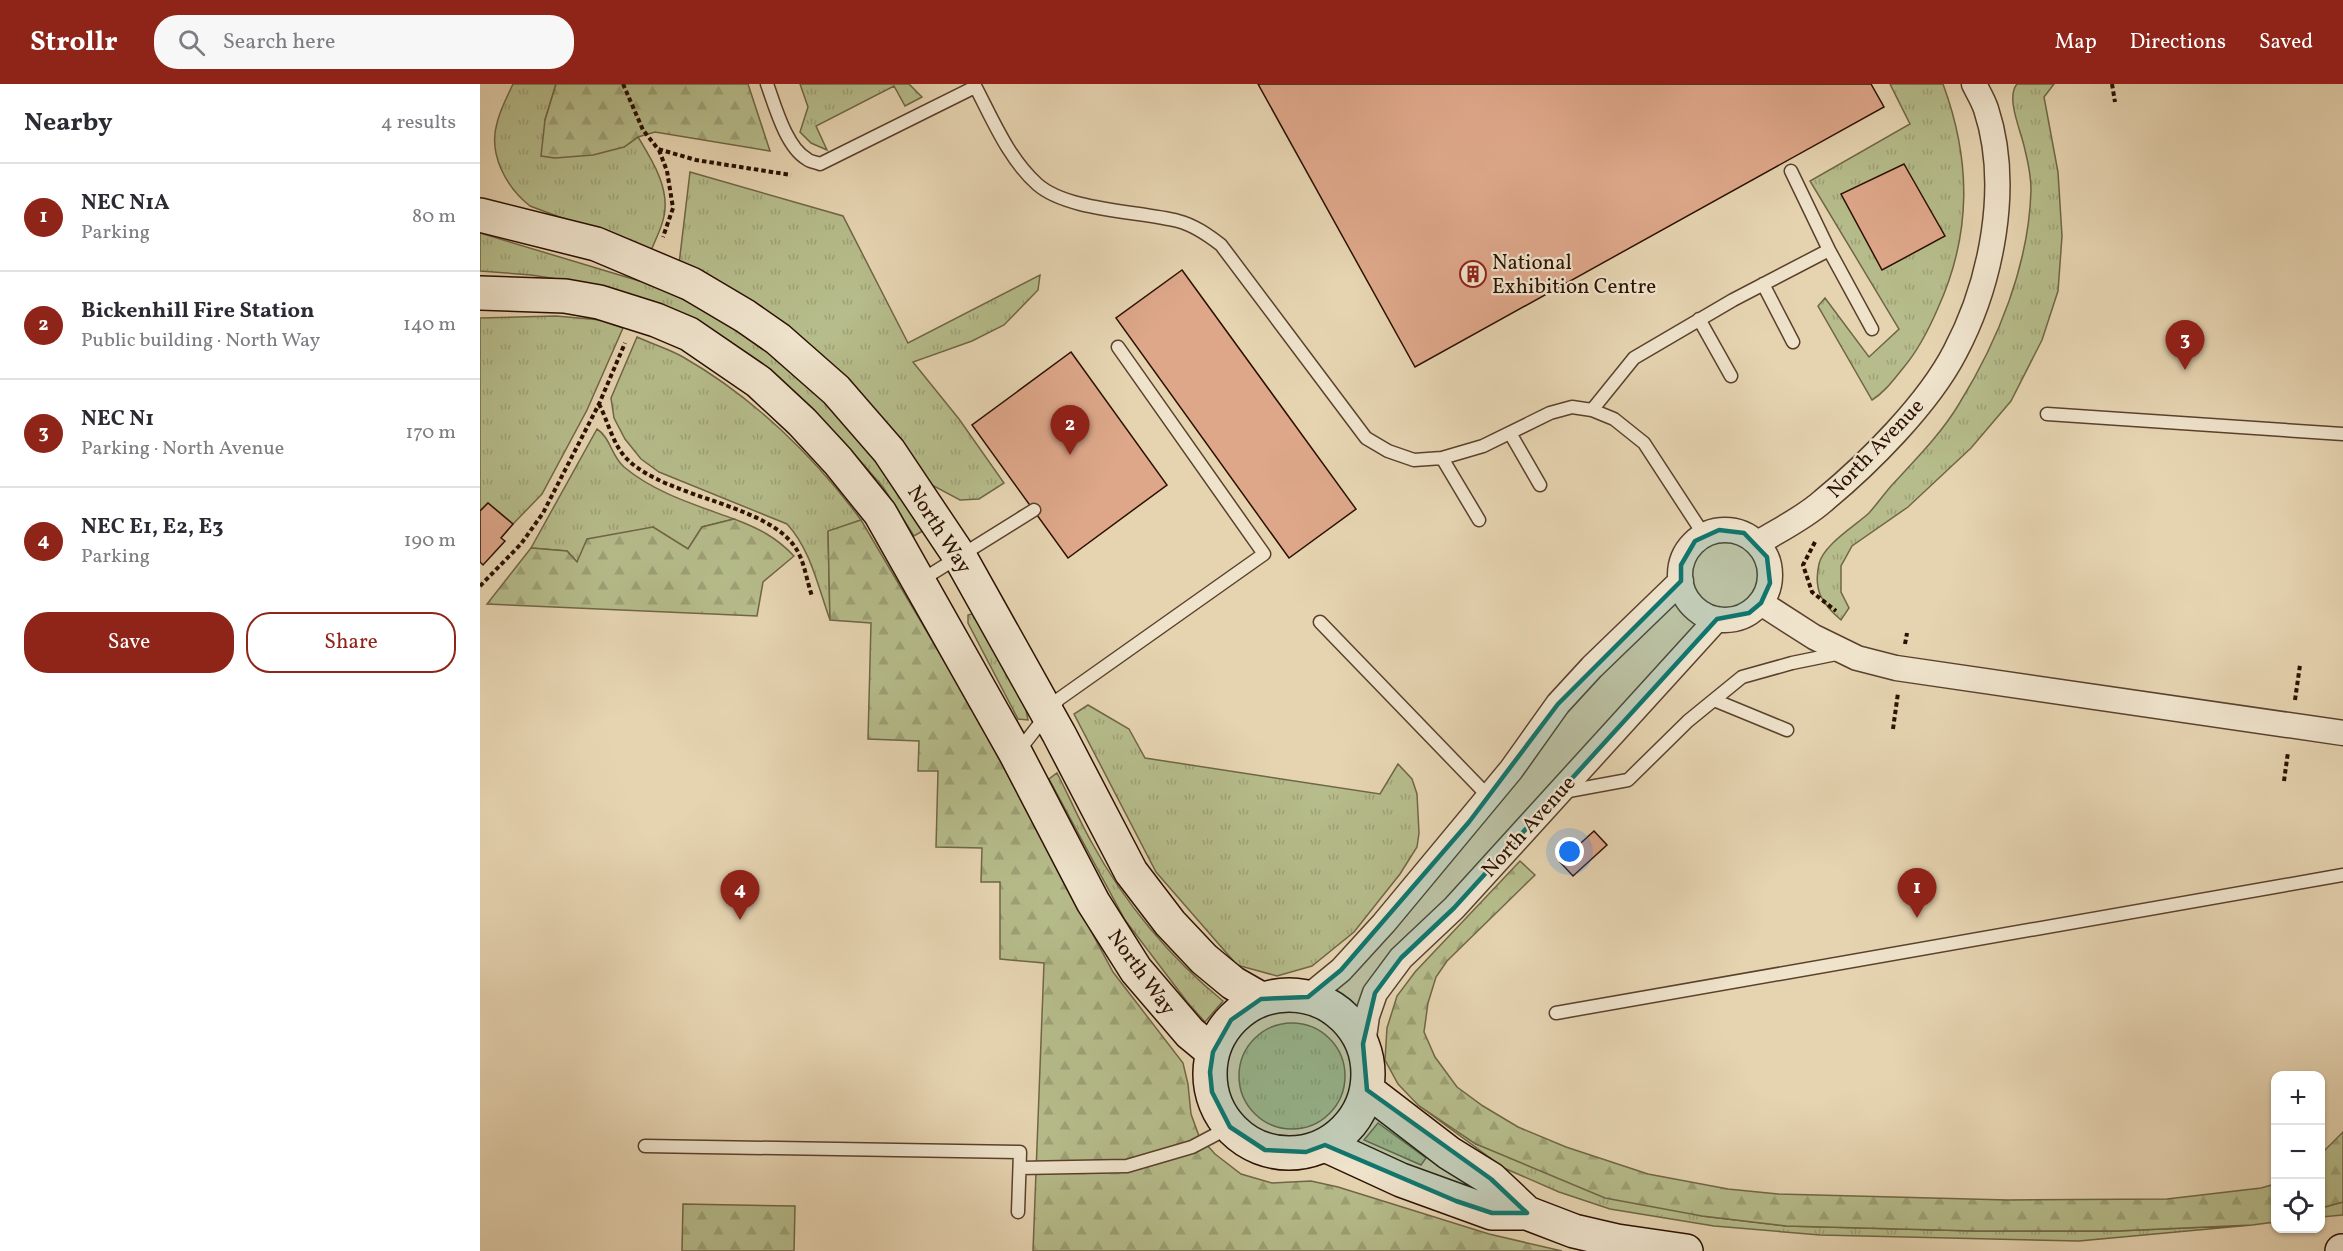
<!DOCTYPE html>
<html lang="en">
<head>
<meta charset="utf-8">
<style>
	:root { --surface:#fff; --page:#f7f7f7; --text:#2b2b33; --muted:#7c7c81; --line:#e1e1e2; --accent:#8f2418 }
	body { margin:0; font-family:Vollkorn,serif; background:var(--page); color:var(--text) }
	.controls { position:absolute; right:18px; bottom:18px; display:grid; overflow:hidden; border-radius:12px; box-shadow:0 2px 4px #0004 }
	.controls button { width:54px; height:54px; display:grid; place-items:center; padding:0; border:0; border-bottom:2px solid var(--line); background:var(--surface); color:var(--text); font:30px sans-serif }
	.you { position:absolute; left:1090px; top:768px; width:21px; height:21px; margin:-15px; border:4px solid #fff; border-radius:50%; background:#1a73e8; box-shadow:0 0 0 9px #1a73e833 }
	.badge { display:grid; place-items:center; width:39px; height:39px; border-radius:50%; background:var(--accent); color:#fff; font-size:20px; font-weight:700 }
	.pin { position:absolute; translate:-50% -50px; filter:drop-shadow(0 2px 3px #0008) }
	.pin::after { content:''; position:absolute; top:32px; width:21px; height:18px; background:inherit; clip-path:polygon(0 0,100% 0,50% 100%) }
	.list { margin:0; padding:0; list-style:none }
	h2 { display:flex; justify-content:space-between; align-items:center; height:78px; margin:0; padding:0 24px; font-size:26px }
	h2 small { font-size:20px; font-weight:400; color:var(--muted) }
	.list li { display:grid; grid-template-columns:39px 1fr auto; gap:18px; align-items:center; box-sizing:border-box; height:108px; padding:0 24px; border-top:2px solid var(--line) }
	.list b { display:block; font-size:22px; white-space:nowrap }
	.list p { margin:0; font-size:20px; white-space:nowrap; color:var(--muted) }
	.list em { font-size:20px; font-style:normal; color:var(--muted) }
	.actions { display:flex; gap:12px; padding:18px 24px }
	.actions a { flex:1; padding:14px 0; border:2px solid var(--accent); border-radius:24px; text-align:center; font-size:21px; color:var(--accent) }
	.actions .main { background:var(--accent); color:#fff }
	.icon { flex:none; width:33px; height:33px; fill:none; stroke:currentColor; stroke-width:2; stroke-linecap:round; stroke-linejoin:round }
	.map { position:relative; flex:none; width:1863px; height:1167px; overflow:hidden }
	header { display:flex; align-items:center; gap:36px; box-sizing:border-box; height:84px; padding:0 30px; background:var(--accent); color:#fff }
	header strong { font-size:28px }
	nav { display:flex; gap:33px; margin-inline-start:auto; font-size:21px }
	.search { width:420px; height:54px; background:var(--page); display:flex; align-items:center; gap:15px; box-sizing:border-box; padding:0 21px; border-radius:24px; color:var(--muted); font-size:22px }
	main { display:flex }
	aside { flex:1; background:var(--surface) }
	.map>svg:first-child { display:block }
	.grass { fill:url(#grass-tufts); stroke:#706646; stroke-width:1.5 }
	.forest { fill:url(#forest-firs); stroke:#706646; stroke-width:1.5 }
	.building { fill:#dea78a; stroke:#2b1000; stroke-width:1.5 }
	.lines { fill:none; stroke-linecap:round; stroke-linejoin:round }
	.lane-casing { stroke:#5a412c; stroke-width:15 }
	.street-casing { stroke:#5a412c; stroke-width:27 }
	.secondary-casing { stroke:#2b1000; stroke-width:36 }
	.path { stroke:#2b1000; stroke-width:4; stroke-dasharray:4.5 3; stroke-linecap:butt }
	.lane { stroke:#efe3cc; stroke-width:12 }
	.street { stroke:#efe3cc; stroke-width:24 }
	.secondary { stroke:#efe3cc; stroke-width:33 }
	.marked { fill:#0f766e; fill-opacity:0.2; stroke:#0f766e; stroke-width:4.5; stroke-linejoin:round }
	.labels { text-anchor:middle; stroke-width:4.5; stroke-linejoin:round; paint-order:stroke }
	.poi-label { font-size:21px; fill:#2b1000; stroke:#efe3cc; text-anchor:start }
	.street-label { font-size:21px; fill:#2b1000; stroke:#efe3cc }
</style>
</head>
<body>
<header>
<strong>Strollr</strong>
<div class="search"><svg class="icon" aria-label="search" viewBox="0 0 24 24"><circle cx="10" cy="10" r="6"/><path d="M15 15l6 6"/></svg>Search here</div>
<nav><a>Map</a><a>Directions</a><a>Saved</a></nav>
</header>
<main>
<aside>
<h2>Nearby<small>4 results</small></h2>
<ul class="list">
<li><span class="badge">1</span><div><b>NEC N1A</b><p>Parking</p></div><em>80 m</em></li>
<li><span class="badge">2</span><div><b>Bickenhill Fire Station</b><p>Public building · North Way</p></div><em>140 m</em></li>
<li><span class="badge">3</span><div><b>NEC N1</b><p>Parking · North Avenue</p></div><em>170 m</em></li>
<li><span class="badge">4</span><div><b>NEC E1, E2, E3</b><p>Parking</p></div><em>190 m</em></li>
</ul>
<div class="actions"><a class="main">Save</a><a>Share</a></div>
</aside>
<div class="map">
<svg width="1863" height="1167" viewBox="0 0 1863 1167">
	<defs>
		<pattern id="grass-tufts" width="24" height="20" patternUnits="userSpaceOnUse" patternTransform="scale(1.5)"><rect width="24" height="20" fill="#b6bc8b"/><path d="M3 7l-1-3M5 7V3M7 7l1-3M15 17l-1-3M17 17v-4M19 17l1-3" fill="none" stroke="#9da176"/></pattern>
		<pattern id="forest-firs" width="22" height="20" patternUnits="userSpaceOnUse" patternTransform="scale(1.5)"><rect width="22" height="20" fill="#b6bc8b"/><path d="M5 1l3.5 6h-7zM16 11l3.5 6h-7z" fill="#9da176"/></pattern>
	</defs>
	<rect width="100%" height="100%" fill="#e6d4b1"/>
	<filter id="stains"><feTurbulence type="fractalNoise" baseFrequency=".00333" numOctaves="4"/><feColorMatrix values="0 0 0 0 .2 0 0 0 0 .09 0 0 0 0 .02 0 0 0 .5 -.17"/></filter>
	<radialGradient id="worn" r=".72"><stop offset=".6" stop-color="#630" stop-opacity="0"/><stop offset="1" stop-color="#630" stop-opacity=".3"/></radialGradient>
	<path class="grass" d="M33,0H76L65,36L144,63L158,53C172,76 190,104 184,132C182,144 175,156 171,167L50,122C26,103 8,70 17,39C20,26 27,13 33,0Z
		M320,0H429L442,13L425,22L414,2L336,42L347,66L331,59L320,48L328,23Z
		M1410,0H1463C1491,76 1492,149 1458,224C1449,245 1439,265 1424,283C1414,295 1405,308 1392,316L1338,222L1345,214L1389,273L1419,245L1330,97L1430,40Z
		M1537,0H1574L1564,13L1578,88L1582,152L1578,207L1562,256L1531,317L1491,364L1428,423L1372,462L1361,482V508L1369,524L1361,536C1342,520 1333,506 1339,480C1343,461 1375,442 1389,429C1397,420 1404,410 1412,401C1436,375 1461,350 1479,320C1518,257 1549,181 1551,106C1551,93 1548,78 1545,66C1542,49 1525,14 1537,0Z
		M210,88L363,132L428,259L560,191L558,206L524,241L492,257L433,278L479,335L524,399L499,415L480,416L448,399L416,352L370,296L322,254L266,214L199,180Z
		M0,149L176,202L225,226L273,255L351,322L383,358L446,445L434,452L403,403L362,356L319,312L274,276L123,202L51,191L0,187Z
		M76,232L121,236L143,244L107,326L62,410L33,440L8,419L0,427V234Z
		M157,253C172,260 189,265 203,273C273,313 334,372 381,436L348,448L350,536C338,503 331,466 307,440L179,388L161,375L145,355L134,334L131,314Z
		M117,345C131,354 131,372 144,383C175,409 216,421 254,435L222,443L208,465L173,443L97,478L87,467L51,464Z
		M499,528L546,626L548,636L538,635L488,539V531Z
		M608,621L649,645L665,674L900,710L918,680L932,695L937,710L939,749L937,763L920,790L874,848L832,882L797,892L757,881L676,788L594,630Z
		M577,689C589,712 599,736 612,759C644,818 690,874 743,917L725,938L708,919L645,836L569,695Z
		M759 992a53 53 0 1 1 106 0a53 53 0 1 1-106 0Z
		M938,1021L996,1060L1222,1132L1306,1142L1495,1147H1637L1772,1141L1599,1157L1340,1151L1234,1142L1130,1125L1079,1108L1024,1084Z
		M898,1039L946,1074L941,1081L884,1056Z
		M1863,1118V1131L1841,1133V1124Z"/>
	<path class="forest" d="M76,0H268L290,67L175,48L158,53L144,63L113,71L75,74L61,72L65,36Z
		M254,435C278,444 296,453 314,472L283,498L277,532L7,520L51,464L87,467L97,478L107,455L173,443L208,465L222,443Z
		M381,436L492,624L633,888L703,979L708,1000L711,1030L719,1052L735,1070L761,1090L792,1099L831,1097L858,1103L1009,1150L1082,1167H553L564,879L520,875V798H501L502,764L456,763L458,687H438L439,657L388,655L391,539L350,536L348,447Z
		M1040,777L1055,791L967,877L956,893L948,919L944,948L955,973L977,1003L1003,1022L1038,1043L1086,1063L1168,1090L1248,1105L1298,1110L1528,1116L1687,1115L1781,1104L1795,1100V1138L1772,1141L1637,1147H1495L1306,1142L1222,1132L1125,1114L996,1060L938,1021L918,1000L905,976L907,944L917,912L935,888Z
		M1863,1048V1118L1841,1124V1070Z
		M203,1120L315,1122L314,1167H202Z"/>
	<path class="building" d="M778,0H1391L1404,23L935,283Z
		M1424,80L1465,152L1402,186L1361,110Z
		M702,186L876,425L809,474L636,234Z
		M591,268L687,401L588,474L492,341Z
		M8,419L33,440L21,454L25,457L3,481L0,478V427Z
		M1114,747L1127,761L1093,792L1080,778Z"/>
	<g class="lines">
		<defs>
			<path id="lane" d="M287,0C295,22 306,63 327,75C330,78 336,78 340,80L495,3
				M494,0C512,34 528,74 557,100C587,127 659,127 698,137C714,141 728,151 741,161L886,354L908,367L934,376L962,374L1003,362L1070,329L1092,323L1112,326L1134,335L1164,359L1224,451
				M1311,87L1349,166
				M1283,200L1313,258
				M1219,235L1251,292
				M1112,326L1154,274L1253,216L1349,166L1392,245
				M1567,330L1863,350
				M1030,349L1060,401
				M962,374L999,436
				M440,497L554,426
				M840,538L1009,713
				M1234,616L1307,646
				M537,669L579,615L784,470L638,263
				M1083,708L1148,696L1208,637L1262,593L1312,579L1361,569
				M1076,929L1863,791
				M165,1062L540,1068L538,1128
				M540,1084L647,1082L712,1063L750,1043"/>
			<path id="street" d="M1200 491a45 45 0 1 1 90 0a45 45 0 1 1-90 0Z
				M1278,459C1299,446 1324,434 1343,417C1389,379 1448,320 1475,268C1512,198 1531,101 1506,25C1503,16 1498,8 1494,0
				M1281,519L1334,553L1377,574L1416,584L1863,649
				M828,913L861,886L904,839L1031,686L1078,620L1112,583L1201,497
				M883,960L887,932L895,909L921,874L974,824L1237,535"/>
			<path id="secondary" d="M0,131L116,160L211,200L265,232L298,255L356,306L409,367L480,473L579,650L651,788L690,839L724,875L753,899L781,915
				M0,209L85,212L119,218L176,236L209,250L279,298L322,338L358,377L400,429L536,670L613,818L656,886L710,949L733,968
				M730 990a79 79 0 1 1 158 0a79 79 0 1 1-158 0Z
				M887,1006L969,1069L1011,1095L1047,1129
				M845,1061L921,1096L1012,1129H1047L1094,1147L1137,1157L1206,1167
				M1862,1167H1863"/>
		</defs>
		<use href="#lane" class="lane-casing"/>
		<use href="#street" class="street-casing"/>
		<use href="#secondary" class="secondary-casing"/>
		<path class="path" d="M143,0L163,46L178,65L216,76L311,91
			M1632,0L1635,18
			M179,66L187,87L193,124L183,153
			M119,320C128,337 133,362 148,376C190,416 293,420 318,468C325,481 327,498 332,512
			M1335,458L1323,481L1332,508L1356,527
			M0,502L41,460L63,429L119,320L145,259
			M1425,560L1427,549
			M1815,616L1820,581
			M1413,645L1418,609
			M1804,697L1808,668"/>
		<use href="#lane" class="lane"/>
		<use href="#street" class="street"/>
		<use href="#secondary" class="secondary"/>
	</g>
	<path class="marked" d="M1239,446L1264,449L1287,473L1290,499L1281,519L1269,529L1237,535L974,824L921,874L895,909L883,960L887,1006L1011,1095L1047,1129H1012L976,1117L845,1061L826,1068L785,1066L750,1043L732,1008L730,988L733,968L751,936L781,915L828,913L861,886L989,738L1078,620L1201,497V481L1215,457Z"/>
	<defs>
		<symbol id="building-ring" viewBox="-11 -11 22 22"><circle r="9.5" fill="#efe3cc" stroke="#8f2418" stroke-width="1.5"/><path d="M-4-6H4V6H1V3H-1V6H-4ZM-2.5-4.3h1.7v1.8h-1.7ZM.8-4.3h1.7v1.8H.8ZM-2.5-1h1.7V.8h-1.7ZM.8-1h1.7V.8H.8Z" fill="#8f2418"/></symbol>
	</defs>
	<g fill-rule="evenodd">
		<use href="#building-ring" x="978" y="175" width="30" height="30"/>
	</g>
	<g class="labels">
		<g class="poi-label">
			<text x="1012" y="185">National<tspan x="1012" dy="24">Exhibition Centre</tspan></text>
		</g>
		<g class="street-label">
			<text transform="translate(1395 364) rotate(-46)" y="7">North Avenue</text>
			<text transform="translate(460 445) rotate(57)" y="7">North Way</text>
			<text transform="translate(1048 742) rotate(-48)" y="7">North Avenue</text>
			<text transform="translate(662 888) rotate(54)" y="7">North Way</text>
		</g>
	</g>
	<rect width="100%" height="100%" filter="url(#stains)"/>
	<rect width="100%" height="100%" fill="url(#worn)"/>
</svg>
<div class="controls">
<button>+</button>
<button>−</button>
<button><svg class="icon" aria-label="locate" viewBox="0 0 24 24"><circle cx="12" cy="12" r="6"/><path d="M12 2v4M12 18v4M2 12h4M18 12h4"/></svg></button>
</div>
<div class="you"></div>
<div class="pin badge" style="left:1437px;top:834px">1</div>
<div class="pin badge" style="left:590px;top:371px">2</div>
<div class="pin badge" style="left:1705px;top:286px">3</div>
<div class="pin badge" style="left:260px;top:836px">4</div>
</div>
</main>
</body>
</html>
